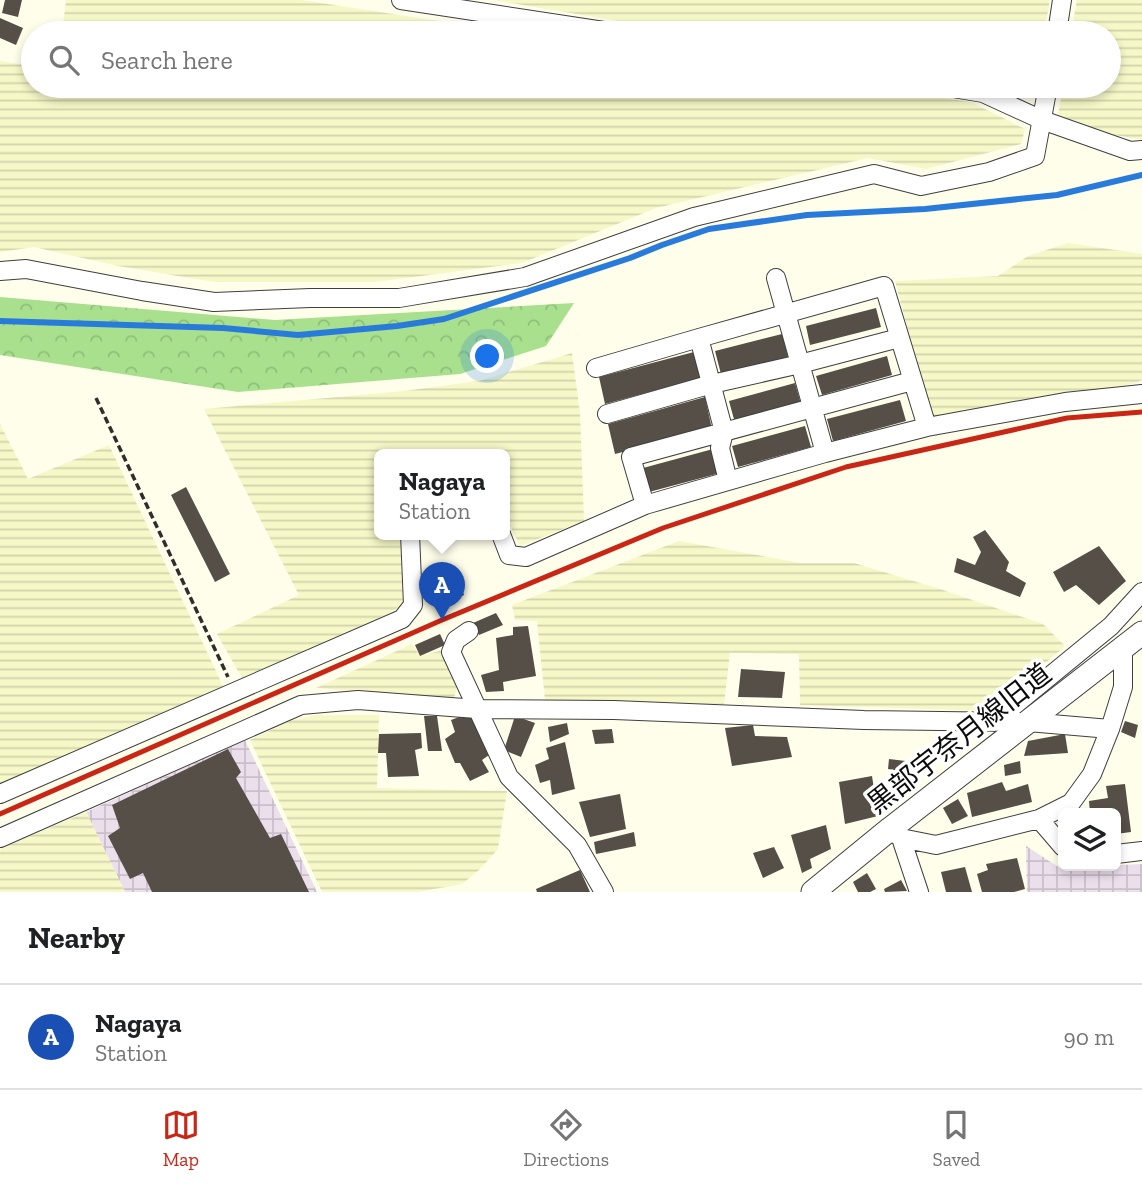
<!DOCTYPE html>
<html lang="en">
<head>
<meta charset="utf-8">
<style>
	:root { --surface:#fff; --page:#f2f2f2; --text:#202124; --muted:#757577; --line:#e0e0e0; --accent:#ca2616 }
	body { margin:0; font-family:"Zilla Slab","Noto Sans JP",serif; background:var(--page); color:var(--text) }
	.controls { position:absolute; right:21px; bottom:21px; display:grid; overflow:hidden; border-radius:10px; box-shadow:0 4px 10px #0003 }
	.controls button { width:63px; height:63px; display:grid; place-items:center; padding:0; border:0; border-bottom:2px solid var(--line); background:var(--surface); color:var(--text); font:35px sans-serif }
	.you { position:absolute; left:488px; top:357px; width:24px; height:24px; margin:-18px; border:5px solid #fff; border-radius:50%; background:#1a73e8; box-shadow:0 0 0 10px #1a73e833 }
	.badge { display:grid; place-items:center; width:46px; height:46px; border-radius:50%; background:var(--accent); color:#fff; font-size:23px; font-weight:700 }
	.pin { position:absolute; translate:-50% -58px; filter:drop-shadow(0 2px 4px #0008) }
	.pin::after { content:''; position:absolute; top:37px; width:24px; height:21px; background:inherit; clip-path:polygon(0 0,100% 0,50% 100%) }
	.popup { position:absolute; left:374px; top:449px; width:136px; height:91px; box-sizing:border-box; display:grid; place-content:center; border-radius:10px; background:var(--surface); filter:drop-shadow(0 2px 5px #0005); font-size:23px; white-space:nowrap; color:var(--muted) }
	.popup b { font-size:26px; color:var(--text) }
	.popup::after { content:''; position:absolute; left:50%; top:100%; margin-left:-14px; border:14px solid transparent; border-top-color:var(--surface) }
	.list { margin:0; padding:0; list-style:none }
	h2 { display:flex; justify-content:space-between; align-items:center; height:91px; margin:0; padding:0 28px; font-size:30px }
	h2 small { font-size:23px; font-weight:400; color:var(--muted) }
	.list li { display:grid; grid-template-columns:46px 1fr auto; gap:21px; align-items:center; box-sizing:border-box; height:105px; padding:0 28px; border-top:2px solid var(--line) }
	.list b { display:block; font-size:26px; white-space:nowrap }
	.list p { margin:0; font-size:23px; white-space:nowrap; color:var(--muted) }
	.list em { font-size:23px; font-style:normal; color:var(--muted) }
	.icon { flex:none; width:38px; height:38px; fill:none; stroke:currentColor; stroke-width:2; stroke-linecap:round; stroke-linejoin:round }
	.map { position:relative; flex:none; width:1142px; height:892px; overflow:hidden }
	.search { position:absolute; background:var(--surface); box-shadow:0 4px 10px #0003; left:21px; right:21px; top:21px; height:77px; display:flex; align-items:center; gap:18px; box-sizing:border-box; padding:0 24px; border-radius:38px; color:var(--muted); font-size:26px }
	.sheet { height:196px; background:var(--surface) }
	nav { display:flex; justify-content:space-around; align-items:center; box-sizing:border-box; height:98px; border-top:2px solid var(--line); background:var(--surface); font-size:19px; color:var(--muted) }
	nav a { display:grid; justify-items:center; gap:4px }
	nav .on { color:var(--accent) }
	.map>svg:first-child { display:block }
	.industrial { fill:url(#industrial-grid) }
	.farmland { fill:url(#farmland-rules) }
	.forest { fill:url(#forest-crowns) }
	.lines { fill:none; stroke-linecap:round; stroke-linejoin:round }
	.stream { stroke:#297bdb; stroke-width:6 }
	.building { fill:#564f47 }
	.minor-casing { stroke:#3f3f3f; stroke-width:20 }
	.tertiary-casing { stroke:#3f3f3f; stroke-width:25 }
	.path { stroke:#2e2e2e; stroke-width:3.5; stroke-dasharray:7 3.5; stroke-linecap:butt }
	.minor { stroke:#fff; stroke-width:18 }
	.tertiary { stroke:#fff; stroke-width:23 }
	.rail { stroke:#ca2616; stroke-width:5 }
	.labels { text-anchor:middle; stroke-width:7; stroke-linejoin:round; paint-order:stroke }
	.street-label { font-size:28px; fill:#0c0c0c; stroke:#fff }
</style>
</head>
<body>
<div class="map">
<svg width="1142" height="892" viewBox="0 0 1142 892">
	<defs>
		<pattern id="industrial-grid" width="8" height="8" patternUnits="userSpaceOnUse" patternTransform="scale(1.75)"><rect width="8" height="8" fill="#ecdfec"/><path d="M0 4h8M4 0v8" fill="none" stroke="#c9bec9"/></pattern>
		<pattern id="farmland-rules" width="6" height="5" patternUnits="userSpaceOnUse" patternTransform="scale(1.75)"><rect width="6" height="5" fill="#f6f8c8"/><path d="M0 2.5h6" fill="none" stroke="#d2d3ab"/></pattern>
		<pattern id="forest-crowns" width="20" height="18" patternUnits="userSpaceOnUse" patternTransform="scale(1.75)"><rect width="20" height="18" fill="#a8e08e"/><path d="M2 6a3 3 0 1 1 6 0M12 15a3 3 0 1 1 6 0" fill="none" stroke="#8fbf79"/></pattern>
	</defs>
	<rect width="100%" height="100%" fill="#fffeeb"/>
	<path class="industrial" d="M245,740L317,892H125L86,812Z
		M1026,846L1060,868L1142,864V892H1027Z"/>
	<path class="farmland" d="M66,0H301L518,33H62Z
		M493,0H1050L1044,33H689Z
		M1077,0H1142V140L1099,132L1058,115L1063,86H1109V33H1071Z
		M0,61L33,66V86H860L971,102L1025,129L1021,144L926,169L868,158L656,208L522,263L375,282H214L118,266L34,247L0,252Z
		M1068,243L1142,254V380L1133,384L1063,396L1012,402L931,418L895,281L998,276L1028,256Z
		M572,353L580,413L584,521L520,546L505,515V454H379V534H400L403,603L392,612L242,678L217,634L299,595L204,409L404,391L479,381Z
		M0,424L28,479L109,445L223,686L0,784Z
		M679,541L801,563H854L940,589L1043,624L1065,646L990,711L800,705L799,654L730,653L724,704L545,700L537,621L515,620L512,605Z
		M412,644L420,656L443,650L458,684L454,698L316,688Z
		M317,715H379L377,788L507,791L498,849L479,870L462,884L418,892H322L250,740L292,720Z
		M86,812L125,892H0V849Z"/>
	<path class="forest" d="M0,297L275,320L574,303L546,346L460,374L238,392L0,355Z"/>
	<g class="lines">
		<path class="stream" d="M0,321L223,328L298,335L397,326L444,319L630,258L662,245L709,229L807,215L925,209L1057,195L1142,175"/>
	</g>
	<path class="building" d="M5,0H22L18,17L2,13Z
		M0,18L23,28L16,45L0,38Z
		M876,308L881,327L810,345L806,326Z
		M782,334L788,357L721,374L715,351Z
		M694,352L701,378L605,404L599,377Z
		M887,356L892,375L822,395L816,376Z
		M795,383L801,404L735,423L729,401Z
		M705,397L712,429L615,454L608,424Z
		M900,400L906,421L833,441L827,419Z
		M805,426L811,447L738,467L732,446Z
		M713,449L720,473L649,492L643,468Z
		M186,487L230,574L215,582L171,495Z
		M985,530L1009,562L1006,571L1026,583L1020,597L954,572L957,558L975,565L981,552L973,537Z
		M1099,546L1126,581L1099,605L1076,585L1064,592L1053,572Z
		M458,579L464,595L435,608L430,594Z
		M496,613L503,625L479,635L473,623Z
		M528,626L536,676L503,682L504,691L486,692L481,675L499,670L496,638L513,635V627Z
		M440,634L445,645L420,656L415,645Z
		M741,669L785,672L782,698L738,697Z
		M424,716H437L442,751H428Z
		M515,716L535,723L521,757L504,750Z
		M459,717L474,718L489,755L482,760L489,772L470,781L460,763H455L445,739L455,732L451,720Z
		M1125,721L1138,725L1135,738L1121,732Z
		M567,723L569,734L550,742L548,727Z
		M753,725L755,736L787,737L792,757L732,766L725,728Z
		M612,729L614,743L595,744L592,730Z
		M421,733L422,748L415,750L419,776L388,777L386,753H378L379,734Z
		M1065,734L1068,753L1024,756L1028,741Z
		M565,742L575,789L552,795L550,780L540,783L535,765L549,759L546,748Z
		M228,749L241,772L236,778L270,838L281,834L309,892H152L143,873L130,879L108,836L120,828L112,805Z
		M889,759L914,762L912,773L888,769Z
		M1020,761L1021,773L1005,776L1004,765Z
		M872,776L878,816L845,824L839,782Z
		M1002,782L1006,791L1028,784L1032,802L972,817L967,793Z
		M1125,784L1131,832L1116,834V813H1090L1089,801L1108,798L1106,786Z
		M620,794L626,829L590,837L579,802Z
		M958,799L968,816L952,824L943,808Z
		M826,825L831,849L810,859L812,868L802,873L791,835Z
		M634,832L636,846L596,854L594,842Z
		M774,847L784,868L763,878L753,853Z
		M1017,858L1025,889L1014,892H982L977,874L988,870L986,864Z
		M965,867L972,892H946L941,872Z
		M580,870L590,892H537L536,889Z
		M867,873L876,889L870,892H858L853,882Z
		M901,880L907,891L885,892L884,889Z"/>
	<g class="lines">
		<defs>
			<path id="minor" d="M401,0L617,33
				M1057,33L1062,0
				M941,86L983,93L1042,120L1130,151L1142,150
				M0,271L26,269L142,291L214,302L310,298H399L525,277L694,217L874,174L921,186L989,172L1035,156L1048,86
				M776,278L825,453
				M699,338L724,432L720,448L728,481
				M596,368L699,338L884,286L927,427
				M607,414L712,384L800,364L899,338
				M645,505L631,457L912,381
				M501,534L509,555L526,557L645,505L825,453L927,427L1065,402L1142,394
				M469,631L456,640L451,652L509,777L577,845L604,892
				M994,722L1111,626L1142,592
				M0,794L402,619L413,605L410,534
				M1039,819L1071,803L1092,774L1110,729L1123,687V648
				M890,829L901,838L936,845L1039,819L1063,847
				M0,838L301,705L358,700L477,709L614,710L864,720L1028,722L1110,729
				M901,838L919,892
				M1116,854L1142,851"/>
			<path id="tertiary" d="M813,892L890,829L1142,633"/>
		</defs>
		<use href="#minor" class="minor-casing"/>
		<use href="#tertiary" class="tertiary-casing"/>
		<path class="path" d="M96,398L228,677"/>
		<use href="#minor" class="minor"/>
		<use href="#tertiary" class="tertiary"/>
		<path class="rail" d="M0,814L442,620L663,528L846,467L1067,418L1142,412"/>
	</g>
	<g class="labels">
		<g class="street-label">
			<text transform="translate(959 738) rotate(-38)" y="10">黒部宇奈月線旧道</text>
		</g>
	</g>
</svg>
<div class="controls">
<button><svg class="icon" aria-label="layers" viewBox="0 0 24 24"><path d="M12 4l9 5-9 5-9-5zM3 14l9 5 9-5"/></svg></button>
</div>
<div class="you"></div>
<div class="pin badge" style="left:442px;top:620px;background:#1a4fb4">A</div>
<div class="popup"><b>Nagaya</b>Station</div>
<div class="search"><svg class="icon" aria-label="search" viewBox="0 0 24 24"><circle cx="10" cy="10" r="6"/><path d="M15 15l6 6"/></svg>Search here</div>
</div>
<section class="sheet">
<h2>Nearby<small></small></h2>
<ul class="list">
<li><span class="badge" style="background:#1a4fb4">A</span><div><b>Nagaya</b><p>Station</p></div><em>90 m</em></li>
</ul>
</section>
<nav>
<a class="on"><svg class="icon" aria-label="map" viewBox="0 0 24 24"><path d="M3 6l6-2 6 2 6-2v14l-6 2-6-2-6 2zM9 4v14M15 6v14"/></svg>Map</a>
<a><svg class="icon" aria-label="directions" viewBox="0 0 24 24"><path d="M12 3l9 9-9 9-9-9zM9 14v-3h6M13 9l2 2-2 2"/></svg>Directions</a>
<a><svg class="icon" aria-label="saved" viewBox="0 0 24 24"><path d="M7 4h10v16l-5-4-5 4z"/></svg>Saved</a>
</nav>
</body>
</html>
